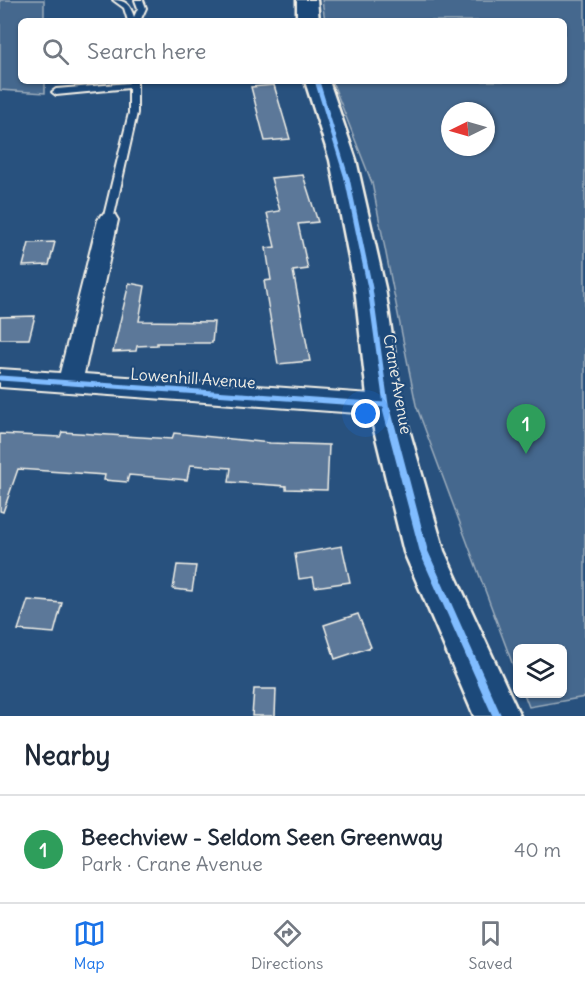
<!DOCTYPE html>
<html lang="en">
<head>
<meta charset="utf-8">
<style>
	:root { --surface:#fff; --page:#f2f2f3; --text:#1f2937; --muted:#747a83; --line:#e0e1e3; --accent:#1a73e8 }
	body { margin:0; font-family:Delius,sans-serif; background:var(--page); color:var(--text) }
	.controls { position:absolute; right:18px; bottom:18px; display:grid; overflow:hidden; border-radius:9px; box-shadow:0 2px 4px #0004 }
	.controls button { width:54px; height:54px; display:grid; place-items:center; padding:0; border:0; border-bottom:2px solid var(--line); background:var(--surface); color:var(--text); font:30px sans-serif }
	.compass { position:absolute; left:441px; top:102px; width:54px; height:54px; border-radius:50%; background:var(--surface); box-shadow:0 2px 4px #0004; rotate:265deg }
	.you { position:absolute; left:366px; top:414px; width:21px; height:21px; margin:-15px; border:4px solid #fff; border-radius:50%; background:#1a73e8; box-shadow:0 0 0 9px #1a73e833 }
	.badge { display:grid; place-items:center; width:39px; height:39px; border-radius:50%; background:var(--accent); color:#fff; font-size:20px; font-weight:700 }
	.pin { position:absolute; translate:-50% -50px; filter:drop-shadow(0 2px 3px #0008) }
	.pin::after { content:''; position:absolute; top:32px; width:21px; height:18px; background:inherit; clip-path:polygon(0 0,100% 0,50% 100%) }
	.list { margin:0; padding:0; list-style:none }
	h2 { display:flex; justify-content:space-between; align-items:center; height:78px; margin:0; padding:0 24px; font-size:26px }
	h2 small { font-size:20px; font-weight:400; color:var(--muted) }
	.list li { display:grid; grid-template-columns:39px 1fr auto; gap:18px; align-items:center; box-sizing:border-box; height:108px; padding:0 24px; border-top:2px solid var(--line) }
	.list b { display:block; font-size:22px; white-space:nowrap }
	.list p { margin:0; font-size:20px; white-space:nowrap; color:var(--muted) }
	.list em { font-size:20px; font-style:normal; color:var(--muted) }
	.icon { flex:none; width:33px; height:33px; fill:none; stroke:currentColor; stroke-width:2; stroke-linecap:round; stroke-linejoin:round }
	.map { position:relative; flex:none; width:585px; height:716px; overflow:hidden }
	.search { position:absolute; background:var(--surface); box-shadow:0 2px 4px #0004; left:18px; right:18px; top:18px; height:66px; display:flex; align-items:center; gap:15px; box-sizing:border-box; padding:0 21px; border-radius:9px; color:var(--muted); font-size:22px }
	.sheet { height:186px; background:var(--surface) }
	nav { display:flex; justify-content:space-around; align-items:center; box-sizing:border-box; height:84px; border-top:2px solid var(--line); background:var(--surface); font-size:16px; color:var(--muted) }
	nav a { display:grid; justify-items:center; gap:3px }
	nav .on { color:var(--accent) }
	.map>svg:first-child { display:block }
	.green { fill:#45688e; stroke:#9cacbb; stroke-width:1.5; fill-rule:evenodd }
	.building { fill:#5b7899; stroke:#f4f1e8; stroke-width:1.5 }
	.lines { fill:none; stroke-linecap:round; stroke-linejoin:round }
	.lane-casing { stroke:#f4f1e8; stroke-width:4 }
	.street-casing { stroke:#f4f1e8; stroke-width:4 }
	.secondary-casing { stroke:#f4f1e8; stroke-width:5 }
	.lane { fill:#1f4a7a; fill-rule:evenodd }
	.street { fill:#1f4a7a; fill-rule:evenodd }
	.secondary { fill:#1f4a7a; fill-rule:evenodd }
	.cycleway-far2-casing { stroke:#1f4a7a; stroke-width:8 }
	.cycleway-far1-casing { stroke:#1f4a7a; stroke-width:9 }
	.cycleway-casing { stroke:#1f4a7a; stroke-width:11 }
	.cycleway-far2 { stroke:#80bcff; stroke-width:4.5 }
	.cycleway-far1 { stroke:#80bcff; stroke-width:5 }
	.cycleway { stroke:#80bcff; stroke-width:8 }
	.labels { text-anchor:middle; stroke-width:4.5; stroke-linejoin:round; paint-order:stroke }
	.street-label { font-size:16px; fill:#f4f1e8; stroke:#1f4a7a }
</style>
</head>
<body>
<div class="map">
<svg width="585" height="716" viewBox="0 0 585 716">
	<rect width="100%" height="100%" fill="#28517e"/>
	<filter id="ink" filterUnits="userSpaceOnUse"><feTurbulence type="fractalNoise" baseFrequency=".0167" numOctaves="2"/><feDisplacementMap in="SourceGraphic" scale="12" xChannelSelector="R" yChannelSelector="G"/><feConvolveMatrix kernelMatrix="1 2 1 2 8 2 1 2 1" color-interpolation-filters="sRGB"/></filter>
	<g filter="url(#ink)">
		<path class="green" d="M0,0H44V21H21V81H45V93L0,90Z
			M322,0H585V697L529,707L524,694H562V648H518L517,676L416,405L372,183L332,81H564V21H325ZM450,111H486V147H450Z"/>
		<path class="building" d="M274,85L290,139L265,141L251,87Z
			M303,175L318,222L298,224L308,269L293,271L310,361L278,364L264,281L271,280L266,248L275,247L267,213L280,211L271,178Z
			M55,242L49,265L23,266L29,243Z
			M129,283L145,286L139,321L214,322L212,343H157V345L137,346L136,351L113,352Z
			M35,316L29,339H0V317Z
			M62,432L172,439L174,433L270,443L329,445L327,490L286,489V486L229,482L231,468L190,465L187,480L129,475L127,482L104,480L105,475L18,469L3,512L0,511V434L60,437Z
			M342,546L350,582L315,587L313,577L299,579L295,554Z
			M177,565L196,566L192,591L173,589Z
			M28,600L62,603L54,633L18,630Z
			M358,614L371,647L335,659L324,625Z
			M254,689H276L275,716H252Z"/>
		<g class="lines">
			<defs>
				<path id="lane" d="M113,0C126,0 130,5 134,17L138,8L135,0H143L146,8L140,21H128L124,8Z
					M129,81H137V113L113,220L108,223L103,220L129,113V88L56,95L52,92L56,89L129,83Z"/>
				<path id="street" d="M108,213L115,215L118,220L84,374L385,395L394,398L398,405L394,412L385,415L0,387V369L60,373L98,220L101,215Z"/>
				<path id="secondary" d="M297,0H317L319,21H297Z
					M305,81H329L356,160L385,288L402,405L444,551L520,716H474L404,552L368,405L355,288L330,160Z"/>
			</defs>
			<use href="#lane" class="lane-casing"/>
			<use href="#street" class="street-casing"/>
			<use href="#secondary" class="secondary-casing"/>
			<use href="#lane" class="lane"/>
			<use href="#street" class="street"/>
			<use href="#secondary" class="secondary"/>
			<defs>
				<path id="cycleway-far2" d="M317,81L347,179"/>
				<path id="cycleway-far1" d="M347,178L370,288L387,412
					M0,378L385,405"/>
				<path id="cycleway" d="M387,411L424,552L497,716"/>
			</defs>
			<use href="#cycleway-far2" class="cycleway-far2-casing"/>
			<use href="#cycleway-far1" class="cycleway-far1-casing"/>
			<use href="#cycleway" class="cycleway-casing"/>
			<use href="#cycleway-far2" class="cycleway-far2"/>
			<use href="#cycleway-far1" class="cycleway-far1"/>
			<use href="#cycleway" class="cycleway"/>
		</g>
	</g>
	<g class="labels">
		<g class="street-label">
			<text transform="translate(193 378) rotate(4)" y="6">Lowenhill Avenue</text>
			<text transform="translate(398 384) rotate(80)" y="6">Crane Avenue</text>
		</g>
	</g>
</svg>
<div class="controls">
<button><svg class="icon" aria-label="layers" viewBox="0 0 24 24"><path d="M12 4l9 5-9 5-9-5zM3 14l9 5 9-5"/></svg></button>
</div>
<svg class="compass" viewBox="-18 -18 36 36"><path d="M0-13l5 13h-10z" fill="#e53935"/><path d="M0 13l5-13h-10z" fill="#747a83"/></svg>
<div class="you"></div>
<div class="pin badge" style="left:526px;top:454px;background:#2e9e5b">1</div>
<div class="search"><svg class="icon" aria-label="search" viewBox="0 0 24 24"><circle cx="10" cy="10" r="6"/><path d="M15 15l6 6"/></svg>Search here</div>
</div>
<section class="sheet">
<h2>Nearby<small></small></h2>
<ul class="list">
<li><span class="badge" style="background:#2e9e5b">1</span><div><b>Beechview - Seldom Seen Greenway</b><p>Park · Crane Avenue</p></div><em>40 m</em></li>
</ul>
</section>
<nav>
<a class="on"><svg class="icon" aria-label="map" viewBox="0 0 24 24"><path d="M3 6l6-2 6 2 6-2v14l-6 2-6-2-6 2zM9 4v14M15 6v14"/></svg>Map</a>
<a><svg class="icon" aria-label="directions" viewBox="0 0 24 24"><path d="M12 3l9 9-9 9-9-9zM9 14v-3h6M13 9l2 2-2 2"/></svg>Directions</a>
<a><svg class="icon" aria-label="saved" viewBox="0 0 24 24"><path d="M7 4h10v16l-5-4-5 4z"/></svg>Saved</a>
</nav>
</body>
</html>
